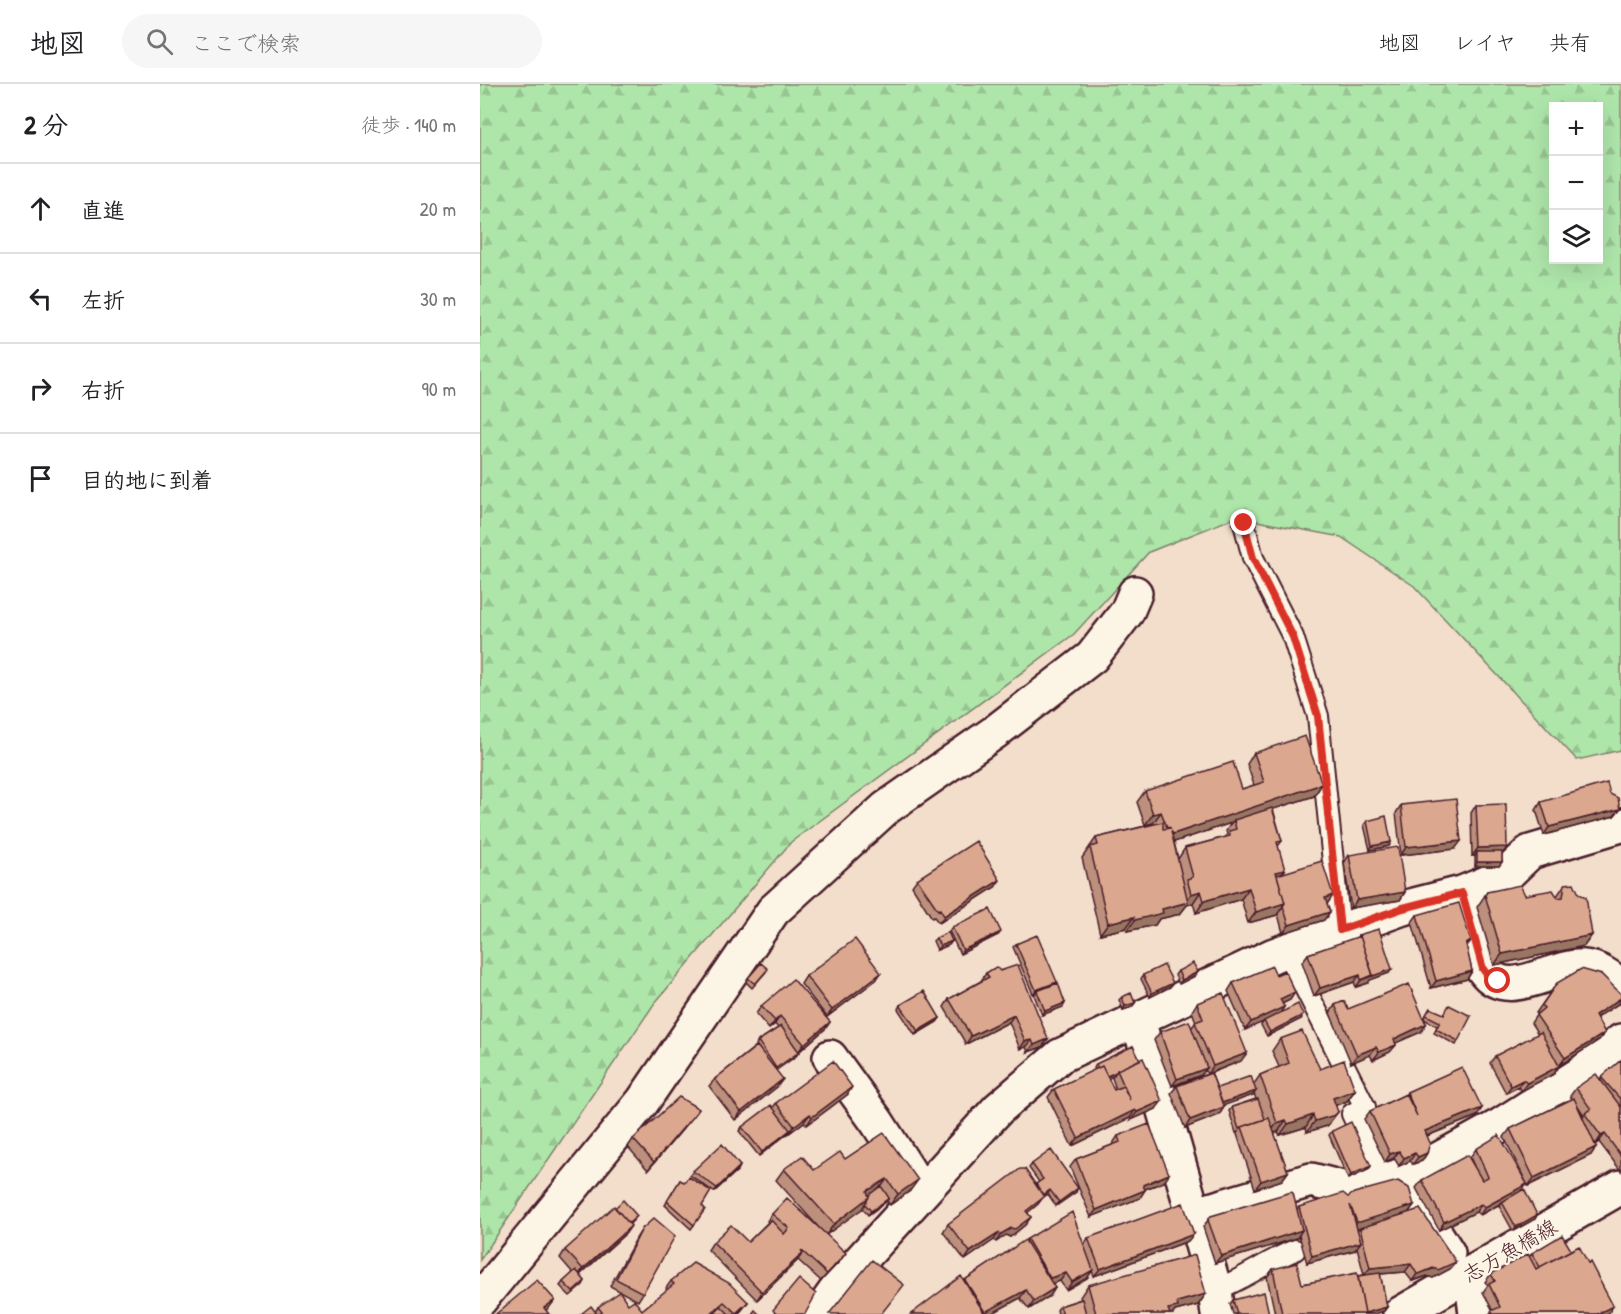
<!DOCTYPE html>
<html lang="ja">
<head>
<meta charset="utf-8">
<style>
	:root { --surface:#fff; --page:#f6f6f6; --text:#202124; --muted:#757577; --line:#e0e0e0 }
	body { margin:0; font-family:"Patrick Hand","Klee One",sans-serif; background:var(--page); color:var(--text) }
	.controls { position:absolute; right:18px; top:18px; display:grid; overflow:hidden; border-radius:0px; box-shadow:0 6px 24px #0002 }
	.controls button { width:54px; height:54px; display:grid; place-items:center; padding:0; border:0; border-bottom:2px solid var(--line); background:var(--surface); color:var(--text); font:30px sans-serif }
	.stop { position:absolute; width:18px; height:18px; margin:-14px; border:4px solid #d93025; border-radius:50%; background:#fff }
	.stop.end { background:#d93025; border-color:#fff; box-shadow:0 2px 6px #0008 }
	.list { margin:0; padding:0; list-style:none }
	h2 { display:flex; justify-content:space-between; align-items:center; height:78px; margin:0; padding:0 24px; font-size:26px }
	h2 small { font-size:20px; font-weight:400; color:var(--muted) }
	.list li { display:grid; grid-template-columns:39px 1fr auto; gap:18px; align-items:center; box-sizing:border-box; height:90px; padding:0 24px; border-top:2px solid var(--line) }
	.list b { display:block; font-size:22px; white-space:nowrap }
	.list em { font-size:20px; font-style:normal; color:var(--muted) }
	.icon { flex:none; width:33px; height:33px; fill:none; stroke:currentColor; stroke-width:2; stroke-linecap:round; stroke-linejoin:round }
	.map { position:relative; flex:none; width:1141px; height:1230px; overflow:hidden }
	header { display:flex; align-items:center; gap:36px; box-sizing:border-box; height:84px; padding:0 30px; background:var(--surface); border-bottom:2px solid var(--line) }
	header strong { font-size:28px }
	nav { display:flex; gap:33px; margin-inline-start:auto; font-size:21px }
	.search { width:420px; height:54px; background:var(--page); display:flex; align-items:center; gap:15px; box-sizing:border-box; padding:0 21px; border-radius:33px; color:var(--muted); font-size:22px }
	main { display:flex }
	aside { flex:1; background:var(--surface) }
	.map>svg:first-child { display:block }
	.forest { fill:url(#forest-firs); stroke:#7c826a; stroke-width:1.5; fill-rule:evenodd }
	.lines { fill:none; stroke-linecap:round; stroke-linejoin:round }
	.service-casing { stroke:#4a1f2b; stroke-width:24 }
	.minor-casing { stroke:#4a1f2b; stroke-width:38 }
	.secondary-casing { stroke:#4a1f2b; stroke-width:38 }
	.service { stroke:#fcf5e5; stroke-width:20 }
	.minor { stroke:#fcf5e5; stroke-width:33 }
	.secondary { stroke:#fcf5e5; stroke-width:33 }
	.wall { fill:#bc907b; stroke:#4a1f2b; stroke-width:1.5; fill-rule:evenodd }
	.shaded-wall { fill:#997664; stroke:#4a1f2b; stroke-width:1.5 }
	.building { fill:#dba88f; stroke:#4a1f2b; stroke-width:1.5 }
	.route { stroke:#d93025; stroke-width:8 }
	.labels { text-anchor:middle; stroke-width:5; stroke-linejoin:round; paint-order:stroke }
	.street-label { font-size:21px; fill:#4a1f2b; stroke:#fcf5e5 }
</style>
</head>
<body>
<header>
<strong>地図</strong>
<div class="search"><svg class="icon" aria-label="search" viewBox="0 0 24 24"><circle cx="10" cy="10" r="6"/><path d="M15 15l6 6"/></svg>ここで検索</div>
<nav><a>地図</a><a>レイヤ</a><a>共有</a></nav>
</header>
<main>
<aside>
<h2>2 分<small>徒歩 · 140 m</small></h2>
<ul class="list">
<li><svg class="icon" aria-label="ahead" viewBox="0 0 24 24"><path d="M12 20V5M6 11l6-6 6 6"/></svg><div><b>直進</b></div><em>20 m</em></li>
<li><svg class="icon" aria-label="left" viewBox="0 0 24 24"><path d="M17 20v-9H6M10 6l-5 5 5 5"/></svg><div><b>左折</b></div><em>30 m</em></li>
<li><svg class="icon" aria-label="right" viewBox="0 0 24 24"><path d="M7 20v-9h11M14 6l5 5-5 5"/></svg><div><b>右折</b></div><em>90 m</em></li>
<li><svg class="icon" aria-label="arrive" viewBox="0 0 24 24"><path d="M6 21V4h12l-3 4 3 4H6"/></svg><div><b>目的地に到着</b></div></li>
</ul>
</aside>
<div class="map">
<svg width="1141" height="1230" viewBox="0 0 1141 1230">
	<defs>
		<pattern id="forest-firs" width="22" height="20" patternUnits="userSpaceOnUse" patternTransform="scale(1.5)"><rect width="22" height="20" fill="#aee6aa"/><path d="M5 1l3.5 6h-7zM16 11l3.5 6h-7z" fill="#97c592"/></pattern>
	</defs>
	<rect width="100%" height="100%" fill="#f2decb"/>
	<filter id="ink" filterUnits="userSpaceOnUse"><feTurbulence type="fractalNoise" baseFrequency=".0167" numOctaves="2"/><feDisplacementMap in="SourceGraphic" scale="12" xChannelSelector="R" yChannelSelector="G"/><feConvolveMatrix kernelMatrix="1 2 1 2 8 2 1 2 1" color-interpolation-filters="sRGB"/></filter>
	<g filter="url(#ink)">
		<path class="forest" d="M0,0H1141V666L1097,676L934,502L861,453L756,433L669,468L594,550L311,758L174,920L0,1176ZM1074,22H1118V176H1074Z"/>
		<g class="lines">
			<defs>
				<path id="service" d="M764,439L773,474L813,553L838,632L860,846
					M806,866L885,1023L872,1030L903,1096
					M735,1206C763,1196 787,1177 815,1166"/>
				<path id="minor" d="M982,809L1003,885C1027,920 1073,880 1104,883C1118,884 1131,894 1141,902
					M658,936L735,1206L738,1230
					M350,973L397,1038L429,1088
					M919,1092L968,1169
					M713,1131L831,1096L866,1105L934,1089L1021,1041L1099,991L1141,957
					M991,1189L996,1230
					M0,1216L163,1017L293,827L406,724L515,648L612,573L647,528L655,509
					M339,1230L367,1191L518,1025L580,972L794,871L923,824L982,809L1026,791L1050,768L1141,741"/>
				<path id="secondary" d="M920,1230L1141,1103"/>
			</defs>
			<use href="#service" class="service-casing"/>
			<use href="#minor" class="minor-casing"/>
			<use href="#secondary" class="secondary-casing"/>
			<use href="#service" class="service"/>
			<use href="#minor" class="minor"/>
			<use href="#secondary" class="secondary"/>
		</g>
		<path class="wall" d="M774,669L842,700L834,712L793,725L802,757L798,762L802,789L853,811L847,820L844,836L803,849L798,830L797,831L768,839L761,815L716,829L713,819L707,821L700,830L679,835L675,841L647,847L646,844L620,850L602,774L616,754L673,740V739L665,741L657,718L665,707L762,705L774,701L767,680ZM751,739L746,747L747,750L745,753L705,764L698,775L694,758Z
			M1061,718L1140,725L1134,732L1064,751L1056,726Z
			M921,721L975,765L921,771L916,729Z
			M996,721L1027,763L1022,770V778L1019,782H995V772H992L991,729Z
			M887,737L911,758L909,762L890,766L884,741Z
			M869,771L925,808L920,816L871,824L864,779Z
			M437,795L515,803L459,839L454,833L452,834L432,802Z
			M1085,800L1112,851L1104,862L1014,881L997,823L1007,808L1045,811L1077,812Z
			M937,831L991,857L986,863L992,887L987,895L951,904L932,838Z
			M472,843L518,851L480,870L469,847Z
			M878,851L909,889L890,896L888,899L876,903L874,898L834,912L822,878L828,870L877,854Z
			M456,854L472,857L469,861L457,866L453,857Z
			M536,860L575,900L585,919L583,923L562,931L554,911L556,909L553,910L533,863Z
			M698,887L718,888L715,892L699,900L695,891Z
			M285,889L272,904L266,898L268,894Z
			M506,889L562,963L548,968L546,963L540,965L529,938L486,960L464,923L469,915L501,897Z
			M663,891L693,899L690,903L670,913L661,895Z
			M326,892L396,896L347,933L321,900Z
			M753,899L815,908L810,916L802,920L804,923L800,929L821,935L787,952L781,941L784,937L765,946L748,907Z
			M1077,899L1141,910V915L1138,920L1116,934L1125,949L1119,956L1079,982L1076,977L1079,982L1074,990L1041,1007L1038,1003L1026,1009L1010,979L1015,972L1058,950L1051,939L1057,930L1056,929Z
			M642,913L652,923L643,926L639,916Z
			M717,919L761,977L731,989L737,1004L774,1000L780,991L799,983L792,967L800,955L840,985L875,1006L867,1017L856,1021L850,1039L847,1042L827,1048L826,1043L800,1051L798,1048L794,1049L808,1088L802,1096L775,1105L757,1050L758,1048L756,1049L749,1027L752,1023L776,1015L774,1009L773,1011L743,1021L744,1023L739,1031L705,1044L691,1009L697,1002L727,990L725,986L721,991L692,1002L674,956L680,948L712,943L716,938L712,927Z
			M420,921L460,934L457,938L435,951L418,925Z
			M855,921L868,925L944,934L950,924L978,957L976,961L954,949L957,942L944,935L946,940L941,948L915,959L916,961L910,968L893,976L890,971L871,979L850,929Z
			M281,922L350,938L345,945L319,968L316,972L296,986L297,1003L255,1036L229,1002L235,995L276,962V961L278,957L298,944L295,940L289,945L276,930Z
			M653,962L676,1025L651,1036L650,1034L592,1062L568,1013L574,1005L615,986L614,984L616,980ZM633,992L632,994L636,1005L634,1006L628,994Z
			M1141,976V1087L1119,1058L1116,1060L1114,1058L1116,1063L1111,1071L1048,1102L1024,1053L1030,1045L1092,1015L1090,1012L1096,1004L1120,995ZM1098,1022L1104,1031L1103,1033Z
			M927,1008L997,1032L947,1052V1069L942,1077L933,1080L930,1077L919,1082L914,1074L905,1078L884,1035L890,1027L926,1010Z
			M367,1011L327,1041L324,1038L308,1050V1049L279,1072L259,1047L262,1043L293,1024L296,1019Z
			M219,1025L213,1033L168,1086L148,1063L153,1055Z
			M852,1047L891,1082L888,1086L868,1095L849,1051Z
			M404,1049L430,1107L410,1121L407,1117L388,1131L382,1124L346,1151L360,1177L341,1197L318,1176L277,1216L228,1166L233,1158H268L288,1138L287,1137L292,1130L342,1147L296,1096L304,1085L334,1086L365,1075Z
			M638,1052L684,1098L665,1105L660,1114L611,1133L590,1083L596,1075L632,1061Z
			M996,1065L1042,1107L1057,1131L1055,1135L1033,1147L1019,1122L1022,1119L1000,1131L996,1128L959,1146L936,1104L942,1096L994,1082L990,1073Z
			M552,1080L596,1108L576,1122L568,1110L563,1113L558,1120L547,1129L551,1133L545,1141L530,1153L526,1151L516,1158L514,1156L485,1176L463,1148L468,1140L556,1100L559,1098L549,1084Z
			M260,1082L258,1086L234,1108L210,1091L213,1087Z
			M200,1096L225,1125L211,1145L185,1121Z
			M868,1113L934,1121L928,1129L976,1178L970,1185L953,1194L947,1192L934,1197H932L925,1188L900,1190L907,1223L904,1227L894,1230H795L787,1193L793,1185L822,1200L884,1191L877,1163L875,1166L827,1179L819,1151L817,1154L735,1179L723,1143L731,1132L817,1125L819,1123Z
			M135,1124L157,1132L150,1140L146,1149L100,1191L105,1197L103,1201L90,1212L80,1202L83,1198L93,1189L80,1174L85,1166Z
			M162,1145L163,1209L158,1217L130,1202L157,1153Z
			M608,1154L708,1157L614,1192L612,1187L607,1194L586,1206L580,1197L572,1199L575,1204L570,1212L549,1225L540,1214L511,1230H431L546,1157L547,1155L604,1161Z
			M1090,1167L1108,1179L1133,1222L1128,1230H1009L1013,1227L1003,1208L1008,1201L1005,1198L1011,1190L1049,1173L1052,1169Z
			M191,1197L268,1218L258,1230H234V1229L233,1230H101L115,1228L118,1223L148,1220L162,1226L187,1206L186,1204Z
			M608,1201L726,1210L718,1221L695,1227L693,1230H578L577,1226L580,1222L601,1215L600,1213Z
			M753,1216L789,1230H753L750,1220Z"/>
		<path class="shaded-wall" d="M842,700L834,712L754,738V736L751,739L685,761L693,750Z
			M1140,725L1134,732L1064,751L1069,743Z
			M681,728L673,739L665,741L673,730Z
			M981,757L975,765L921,771L926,763Z
			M911,758L909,762L890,766L892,762Z
			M1027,763L1022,771L997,768L995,772H992L998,764Z
			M997,778H1022L1019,782H995Z
			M805,786L797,797L796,788Z
			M520,796L515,803L459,839L464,832Z
			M769,804L761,815L716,829L724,817Z
			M721,807L713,819L707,821L700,830L679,835L675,841L647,847L655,836L682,825L705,819L711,810Z
			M925,808L920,816L871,824L877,816Z
			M853,811L848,819L840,822L845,814Z
			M805,819L797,831L768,839L776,828Z
			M850,828L844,836L803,849L809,841Z
			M654,833L646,844L620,850L628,839Z
			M521,848L518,851L480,870L483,866Z
			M1112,851L1104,862L1014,881L1022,870Z
			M472,857L469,861L457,866L460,862Z
			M912,885L909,889L890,896L888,899L876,903L881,896Z
			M992,887L987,895L951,904L956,897Z
			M718,888L715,892L699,900L702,896Z
			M401,889L396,896L347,933L352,926Z
			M880,891L874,898L834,912L840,904Z
			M577,898L574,902L557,907L553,910L556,906Z
			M693,899L690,903L670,913L672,909Z
			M815,908L810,916L795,923L800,915Z
			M1141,914V915L1138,920L1109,938L1115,931Z
			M585,919L583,923L562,931L565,927Z
			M655,919L652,923L643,926L645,922Z
			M804,923L799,931L765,946L771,938Z
			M534,931L529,938L486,960L491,952Z
			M823,931L821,935L787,952L790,948Z
			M300,932L295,940L289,945L295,937Z
			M460,934L457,938L435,951L438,947Z
			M350,938L345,945L318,968L324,960Z
			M946,940L941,948L909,962L914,955Z
			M1125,949L1119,956L1079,982L1085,974Z
			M568,955L562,963L548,968L554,961Z
			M552,956L546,963L540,965L545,957Z
			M916,961L910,968L893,976L899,968Z
			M896,963L890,971L871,979L877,971Z
			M319,968L316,972L294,988L296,984Z
			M767,969L761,977L727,990L733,982Z
			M1079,982L1074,990L1041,1007L1047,999Z
			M727,984L721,991L692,1002L697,995Z
			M636,988L633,992L621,998L624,994Z
			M303,995L297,1003L255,1036L261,1028Z
			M1043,996L1038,1003L1026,1009L1031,1002Z
			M372,1003L367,1011L327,1041L332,1033Z
			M875,1006L867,1017L845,1025L853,1014Z
			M776,1007L773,1011L737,1024L740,1020Z
			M682,1017L676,1025L651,1036L657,1028Z
			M744,1023L739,1031L705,1044L710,1036Z
			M1002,1024L997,1032L939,1055L945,1047Z
			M219,1025L213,1033L168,1086L174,1078Z
			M655,1026L650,1034L592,1062L598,1054Z
			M858,1028L847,1042L827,1048L835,1037Z
			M330,1030L324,1038L308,1050L314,1042Z
			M833,1031L826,1043L800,1051L808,1040Z
			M806,1036L798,1048L789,1050L797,1039Z
			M310,1046L307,1050L279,1072L282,1068Z
			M1125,1050L1119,1058L1116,1060L1121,1052Z
			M1116,1063L1111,1071L1048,1102L1054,1094Z
			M919,1067L914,1074L905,1078L910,1070Z
			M935,1069L930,1077L919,1082L924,1074Z
			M947,1069L942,1077L933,1080L938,1073Z
			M260,1082L258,1086L234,1108L237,1104Z
			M891,1082L888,1086L868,1095L871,1091Z
			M808,1088L802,1096L775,1105L781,1097Z
			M689,1090L684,1098L657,1108L663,1101Z
			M407,1095L399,1106L383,1116L387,1107Z
			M438,1096L430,1107L410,1121L418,1110Z
			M1047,1100L1041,1108L1000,1131L1005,1123Z
			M598,1104L596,1108L576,1122L579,1118Z
			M570,1106L568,1110L563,1113L558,1120L540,1135L546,1127L561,1113Z
			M665,1106L660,1114L611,1133L616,1126Z
			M389,1113L382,1125L346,1151L354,1140Z
			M409,1114L406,1118L388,1131L391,1127Z
			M1001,1120L996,1128L959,1146L964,1138Z
			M934,1121L928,1129L875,1146L872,1145L877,1138Z
			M1057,1131L1055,1135L1033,1147L1036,1143Z
			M551,1133L545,1141L530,1153L526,1151L516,1158L521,1150Z
			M151,1142L146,1149L97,1193L103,1185Z
			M822,1146L817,1154L735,1179L741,1172Z
			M519,1149L514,1156L485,1176L490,1168Z
			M714,1150L708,1157L614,1192L620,1185Z
			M881,1158L875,1166L827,1179L832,1172Z
			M323,1169L317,1177L277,1216L282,1208Z
			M366,1169L360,1177L341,1197L347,1190Z
			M976,1178L970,1185L953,1194L947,1192L932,1197L937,1190Z
			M931,1180L925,1188L884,1191L890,1184Z
			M613,1186L607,1194L586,1206L592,1198Z
			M586,1189L580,1197L565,1202L570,1194Z
			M575,1204L570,1212L549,1225L554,1217Z
			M546,1206L540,1214L511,1230H504L505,1228Z
			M726,1210L718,1221L695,1227L693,1230H685L688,1225L697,1218Z
			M75,1216L69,1224L61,1230L64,1224Z
			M268,1218L262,1226L258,1230H256Z
			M1133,1222L1128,1230H1117Z
			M907,1223L904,1227L894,1230H883Z"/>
		<path class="building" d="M825,652L842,700L693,750L691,747L708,818L682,825L683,829L655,836L654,833L628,839L610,763L618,761L616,754L683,738V745L691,744L687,743L681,728L673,730L665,707L753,678L762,705L784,698L774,669Z
			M1127,699L1130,710L1138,714L1140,725L1069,743L1061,718Z
			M976,715L981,757L926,763L921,721Z
			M1026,720L1027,763L998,764L996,721Z
			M792,724L802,757L797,758L805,786L796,788L805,819L776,828L769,804L724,817L721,807L711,810L707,795L713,793L705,764L750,752L749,747L756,745L754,736Z
			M906,732L911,758L892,762L887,737Z
			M496,757L520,796L464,832L460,825L458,826L437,795Z
			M918,763L925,808L877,816L869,771Z
			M997,768H1022V778H997Z
			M842,777L853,811L845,814L850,828L809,841L803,822L805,819L797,791Z
			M1094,799L1099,810L1106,813L1112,851L1022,870L1005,811L1007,808L1040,801L1045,811L1073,806L1078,814L1083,813L1085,800Z
			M979,819L991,857L986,860L992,887L956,897L937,831Z
			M510,825L521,848L483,866L472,843Z
			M899,845L912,885L893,892L880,852L879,853L878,851Z
			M468,848L472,857L460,862L456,854Z
			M557,851L577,898L556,906L536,860Z
			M880,852L893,891L881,896L880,891L840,904L828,870Z
			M375,855L401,889L352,926L326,892Z
			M281,879L288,885L275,900L268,894Z
			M713,879L718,888L702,896L698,887Z
			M538,881L568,955L554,961L552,956L545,957L534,931L491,952L469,915L509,893L506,889L516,883L520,887Z
			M684,881L693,899L672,909L663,891Z
			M792,882L796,891L805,887L815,908L800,915L804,923L771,938L753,899Z
			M1101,885L1122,891L1141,910V914L1115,931L1125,949L1085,974L1056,931L1064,924L1062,921L1077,899Z
			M313,895L350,938L324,960L300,932L295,937L281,922Z
			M578,899L585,919L565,927L557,907Z
			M929,900L946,940L914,955L916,961L899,968L896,963L877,971L855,921L864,917L868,925Z
			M444,907L460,934L438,947L420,921Z
			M651,909L655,919L645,922L642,913Z
			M743,909L767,969L733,982L715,938L723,935L717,919Z
			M818,920L823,931L790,948L784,937Z
			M969,921L991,932L978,957L956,945L960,938L946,931L950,924L964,930Z
			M709,937L727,984L697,995L680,948Z
			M301,942L319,968L296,984L278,957Z
			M822,947L840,985L864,976L875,1006L853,1014L858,1028L855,1031L835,1037L833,1031L808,1040L806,1036L797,1039L780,991L809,979L800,955Z
			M1061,948L1079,982L1047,999L1043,996L1031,1002L1015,972Z
			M277,962L303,995L261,1028L235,995Z
			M653,962L660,976L637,986L636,988L627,992L622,982L618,984L616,980Z
			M663,974L682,1017L657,1028L655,1026L598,1054L574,1005L622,982L634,1006L643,1002L650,1016L637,986Z
			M1141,976V1016L1121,993Z
			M353,977L372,1003L332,1033L330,1030L314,1042L296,1019Z
			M982,983L1002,1024L945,1047L950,1059L947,1069L938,1073L935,1069L924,1074L919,1067L910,1070L890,1027L926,1010L937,1032L927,1008Z
			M731,989L744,1023L710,1036L697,1002Z
			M1116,990L1141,1023V1072L1125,1050L1121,1052L1105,1030L1111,1025L1096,1004Z
			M771,992L776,1007L742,1019L737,1004Z
			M199,1013L219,1025L174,1078L153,1055Z
			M1094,1014L1116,1063L1054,1094L1030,1045Z
			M778,1015L785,1035L762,1043L759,1045L752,1023Z
			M291,1021L310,1046L282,1068L262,1043Z
			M789,1034L808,1088L781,1097L762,1043Z
			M871,1038L891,1082L871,1091L852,1047Z
			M669,1040L689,1090L663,1101L665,1106L616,1126L596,1075L640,1058L638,1052Z
			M404,1049L438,1096L418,1110L407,1095L387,1107L389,1113L354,1140L304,1085L322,1072L334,1086L360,1068L365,1075Z
			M1019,1051L1047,1100L1005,1123L1001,1120L964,1138L942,1096L986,1072H988L1002,1096L1008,1093L996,1065Z
			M242,1060L260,1082L237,1104L213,1087Z
			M571,1066L598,1104L579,1118L570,1106L563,1111L556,1100L563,1095L552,1080Z
			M540,1085H545L564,1113L546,1127L551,1133L535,1145L531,1144L521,1150L519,1149L490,1168L468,1140Z
			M209,1093L231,1107L222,1122L225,1125L214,1141L187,1117L200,1096L204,1098Z
			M918,1097L929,1104L934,1121L880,1138H877L870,1121L881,1158L832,1172L819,1123L863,1109L868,1113L874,1109Z
			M401,1102L409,1114L391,1127L385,1120L389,1113V1111Z
			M1044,1105L1057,1131L1036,1143L1022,1118Z
			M811,1108L813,1109L822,1146L741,1172L728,1136L731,1132Z
			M307,1114L366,1169L347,1190L321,1166L323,1169L282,1208L233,1158L251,1141L268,1158L291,1136L304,1150L309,1144L292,1130Z
			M143,1116L157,1132L149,1139L135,1124Z
			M703,1119L714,1150L620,1185L608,1154Z
			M134,1122L151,1142L103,1185L85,1166Z
			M940,1125L976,1178L958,1186L953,1184L939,1190H937L931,1180L890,1184L880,1144Z
			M592,1128L613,1186L592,1198L586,1189L570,1194L547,1155Z
			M174,1134L195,1152L163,1209L136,1195L162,1145Z
			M1082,1151L1091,1166L1060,1183L1052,1169Z
			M545,1156L575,1204L554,1217L546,1206L505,1228L485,1196Z
			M1099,1162L1108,1179L1110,1178L1133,1222L1117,1230H1013L1011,1227L1020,1223L1009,1200L1015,1197L1011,1190L1048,1170L1056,1185Z
			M715,1171L726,1210L697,1218L698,1223L688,1225L690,1230H616L608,1201Z
			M392,1176L424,1201L401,1230H349Z
			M213,1179L249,1199L268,1218L256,1229L244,1218L230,1230H120L122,1228L118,1223L140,1208L148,1220L154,1216L162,1226L194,1200L191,1197Z
			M817,1179L822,1200L877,1189L885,1230H802L793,1185Z
			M96,1186L105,1197L93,1208L83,1198Z
			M900,1189L907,1223L885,1229L878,1192Z
			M481,1192L505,1230H431Z
			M319,1195L336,1210L325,1230H296L293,1226Z
			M57,1196L75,1216L64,1224L69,1230H16Z
			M784,1208L789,1230H757L753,1216Z
			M602,1215L606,1230H583L580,1222Z
			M111,1222L117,1230H101Z
			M241,1222L249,1230H237L235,1228Z
			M275,1226L279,1230H272Z"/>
	</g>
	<g class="lines" filter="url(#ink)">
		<path class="route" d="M764,439L773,474L813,553L838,632L860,846L923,824L982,809L1003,885L1008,892L1018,897"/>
	</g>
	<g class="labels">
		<g class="street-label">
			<text transform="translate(1030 1167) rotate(-30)" y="7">志方魚橋線</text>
		</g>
	</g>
</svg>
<div class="controls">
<button>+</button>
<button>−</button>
<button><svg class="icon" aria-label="layers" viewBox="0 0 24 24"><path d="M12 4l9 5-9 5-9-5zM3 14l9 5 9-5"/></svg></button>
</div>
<div class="stop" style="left:1018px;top:897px"></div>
<div class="stop end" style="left:764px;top:439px"></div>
</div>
</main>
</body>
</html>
